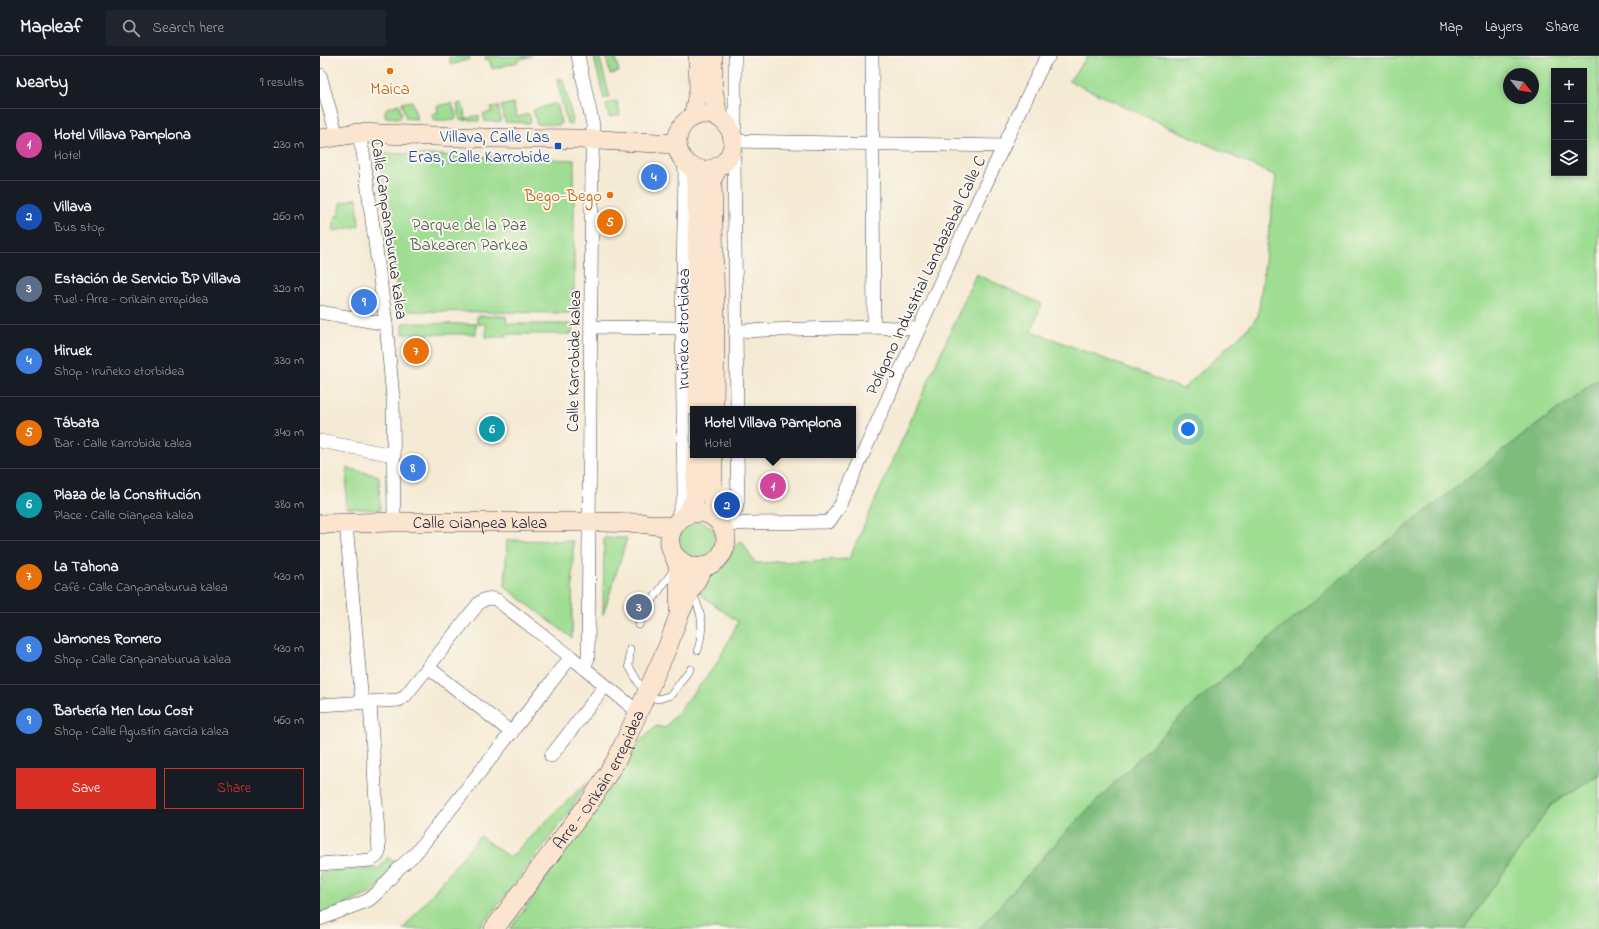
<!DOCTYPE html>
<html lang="en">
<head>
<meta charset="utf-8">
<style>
	:root { --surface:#171b24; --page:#20242c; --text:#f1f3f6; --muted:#9ea1a6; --line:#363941; --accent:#d93025 }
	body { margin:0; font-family:"Indie Flower",sans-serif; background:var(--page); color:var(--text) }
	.controls { position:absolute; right:12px; top:12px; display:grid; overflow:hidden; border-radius:0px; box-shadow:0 2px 6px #0003 }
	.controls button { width:36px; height:36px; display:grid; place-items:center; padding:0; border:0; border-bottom:1px solid var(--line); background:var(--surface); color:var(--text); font:20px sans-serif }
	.compass { position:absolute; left:1183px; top:12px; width:36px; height:36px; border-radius:50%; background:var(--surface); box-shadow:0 2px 6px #0003; rotate:120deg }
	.you { position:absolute; left:868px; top:373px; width:14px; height:14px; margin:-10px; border:3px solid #fff; border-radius:50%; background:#1a73e8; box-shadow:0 0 0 6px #1a73e833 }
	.badge { display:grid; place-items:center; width:26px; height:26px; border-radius:50%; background:var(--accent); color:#fff; font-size:13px; font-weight:700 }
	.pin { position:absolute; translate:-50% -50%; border:2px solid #fff; box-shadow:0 1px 4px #0006 }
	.popup { position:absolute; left:370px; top:350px; width:166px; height:52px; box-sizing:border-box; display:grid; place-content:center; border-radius:0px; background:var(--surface); filter:drop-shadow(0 1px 3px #0005); font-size:13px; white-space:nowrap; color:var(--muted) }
	.popup b { font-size:15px; color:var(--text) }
	.popup::after { content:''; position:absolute; left:50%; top:100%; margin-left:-8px; border:8px solid transparent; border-top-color:var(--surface) }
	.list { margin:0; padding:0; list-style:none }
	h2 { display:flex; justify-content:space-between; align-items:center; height:52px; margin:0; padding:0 16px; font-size:17px }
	h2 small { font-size:13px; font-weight:400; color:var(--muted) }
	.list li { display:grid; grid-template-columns:26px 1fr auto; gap:12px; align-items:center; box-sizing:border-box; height:72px; padding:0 16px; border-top:1px solid var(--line) }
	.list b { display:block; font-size:15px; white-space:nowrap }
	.list p { margin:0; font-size:13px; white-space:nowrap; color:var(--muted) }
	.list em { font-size:13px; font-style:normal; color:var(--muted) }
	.actions { display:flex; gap:8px; padding:12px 16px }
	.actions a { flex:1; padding:9px 0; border:1px solid var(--accent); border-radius:0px; text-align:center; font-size:14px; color:var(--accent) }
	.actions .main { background:var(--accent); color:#fff }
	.icon { flex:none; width:22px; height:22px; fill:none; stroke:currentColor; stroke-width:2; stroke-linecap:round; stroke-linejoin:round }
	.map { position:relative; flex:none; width:1279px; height:873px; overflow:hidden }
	header { display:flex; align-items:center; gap:24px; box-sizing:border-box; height:56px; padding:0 20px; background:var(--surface); border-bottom:1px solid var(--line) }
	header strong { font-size:19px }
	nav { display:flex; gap:22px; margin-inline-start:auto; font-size:14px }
	.search { width:280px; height:36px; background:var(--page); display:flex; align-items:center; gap:10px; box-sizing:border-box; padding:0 14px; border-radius:0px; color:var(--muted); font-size:15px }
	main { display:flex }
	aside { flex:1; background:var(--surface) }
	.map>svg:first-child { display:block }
	.green { fill:#9edd92; stroke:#608066; fill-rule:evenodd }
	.forest { fill:#7ebc7c; stroke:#506f5c }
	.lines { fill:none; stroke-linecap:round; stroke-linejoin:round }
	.lane-casing { stroke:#424052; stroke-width:8 }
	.street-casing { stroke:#424052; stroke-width:14 }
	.secondary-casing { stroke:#424052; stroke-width:20 }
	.lane { stroke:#fff; stroke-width:7 }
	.street { stroke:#fff; stroke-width:13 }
	.secondary { stroke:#fbe5cf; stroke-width:19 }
	.food-dot { fill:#e8710a; stroke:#fbf7ec; stroke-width:1.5 }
	.transit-dot { fill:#1a4fb4; stroke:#fbf7ec; stroke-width:1.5 }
	.labels { text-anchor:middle; stroke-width:4; stroke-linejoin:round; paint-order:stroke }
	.food-label { font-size:17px; fill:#c56008; stroke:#fbf7ec }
	.transit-label { font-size:17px; fill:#164399; stroke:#fbf7ec; text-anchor:end }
	.park-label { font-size:17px; fill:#475a55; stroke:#fbf7ec }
	.street-label { font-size:17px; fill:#22223b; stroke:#fbf7ec }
</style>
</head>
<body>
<header>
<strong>Mapleaf</strong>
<div class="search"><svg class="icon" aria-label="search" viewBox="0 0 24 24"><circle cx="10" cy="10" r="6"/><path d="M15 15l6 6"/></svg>Search here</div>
<nav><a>Map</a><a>Layers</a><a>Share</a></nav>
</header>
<main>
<aside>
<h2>Nearby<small>9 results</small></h2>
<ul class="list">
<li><span class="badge" style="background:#d1479c">1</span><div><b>Hotel Villava Pamplona</b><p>Hotel</p></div><em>230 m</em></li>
<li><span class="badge" style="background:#1a4fb4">2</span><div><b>Villava</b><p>Bus stop</p></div><em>260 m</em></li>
<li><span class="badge" style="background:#5c6f8a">3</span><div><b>Estación de Servicio BP Villava</b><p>Fuel · Arre - Orikain errepidea</p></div><em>320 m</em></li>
<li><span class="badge" style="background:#3f7fe0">4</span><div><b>Hiruek</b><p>Shop · Iruñeko etorbidea</p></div><em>330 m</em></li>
<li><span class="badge" style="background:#e8710a">5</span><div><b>Tábata</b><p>Bar · Calle Karrobide kalea</p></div><em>340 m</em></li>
<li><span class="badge" style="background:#0f9aa8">6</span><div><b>Plaza de la Constitución</b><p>Place · Calle Oianpea kalea</p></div><em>380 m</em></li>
<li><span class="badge" style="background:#e8710a">7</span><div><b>La Tahona</b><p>Café · Calle Canpanaburua kalea</p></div><em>430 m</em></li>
<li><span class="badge" style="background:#3f7fe0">8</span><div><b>Jamones Romero</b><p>Shop · Calle Canpanaburua kalea</p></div><em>430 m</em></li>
<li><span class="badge" style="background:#3f7fe0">9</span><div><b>Barbería Men Low Cost</b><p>Shop · Calle Agustín García kalea</p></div><em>460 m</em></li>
</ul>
<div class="actions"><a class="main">Save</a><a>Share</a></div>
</aside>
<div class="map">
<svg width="1279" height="873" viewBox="0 0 1279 873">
	<rect width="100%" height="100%" fill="#fbf7ec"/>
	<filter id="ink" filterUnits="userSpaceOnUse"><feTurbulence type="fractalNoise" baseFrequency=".025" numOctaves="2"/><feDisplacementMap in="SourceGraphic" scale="8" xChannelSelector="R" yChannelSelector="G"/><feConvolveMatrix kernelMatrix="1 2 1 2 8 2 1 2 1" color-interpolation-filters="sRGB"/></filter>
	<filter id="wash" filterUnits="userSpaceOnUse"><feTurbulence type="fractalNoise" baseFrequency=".012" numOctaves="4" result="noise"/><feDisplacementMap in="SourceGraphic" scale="16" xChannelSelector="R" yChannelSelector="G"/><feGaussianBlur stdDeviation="0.9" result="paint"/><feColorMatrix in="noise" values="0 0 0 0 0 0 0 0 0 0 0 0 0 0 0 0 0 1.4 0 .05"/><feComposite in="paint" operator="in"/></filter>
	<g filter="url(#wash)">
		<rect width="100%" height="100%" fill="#f5ead4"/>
		<path class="green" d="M139,0H149L150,3L131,9L129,1H131V2Z
			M165,0H212L197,4L198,6L172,13L169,3L166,4Z
			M279,0L290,41L284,43L274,1Z
			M286,0H295L299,16L290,18Z
			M768,0H1279V322L1173,402L971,564L865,656L744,778L659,873H190L212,843L321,684L336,670L345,672L396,609L418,566L376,535L384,525L408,505L414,492L421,484L435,507L529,503L656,218L721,248L712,275L863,333L932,268L938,260L956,120L749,25ZM1234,15H1264V117H1234ZM1189,18H1213V42H1189Z
			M239,22L243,24L253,65L251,68L247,67L237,25Z
			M92,45L97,63L86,62L82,47Z
			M297,45L300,59L289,61L286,48Z
			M132,47L136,61L135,64H113L112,58L118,56L117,50Z
			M142,47L146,63L159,59V65L140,64L137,48Z
			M193,47L197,61L209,58L211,65L209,67L185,66L181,50Z
			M79,48L82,60L80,62L65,61V55L67,52Z
			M234,48L238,50L241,67L240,69L217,68L213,54Z
			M178,50L181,65L179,66L165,65L163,58L172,56L171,52Z
			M59,97L254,104V257L80,255Z
			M37,142L39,170L13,175L15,160H19L21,147Z
			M157,260H186L187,268H253L252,278H186V281H166V268H157Z
			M83,267L156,268V278H83Z
			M27,412L59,420L60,454L26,452Z
			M360 484a18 18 0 1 1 36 0a18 18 0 1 1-36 0Z
			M284,482H307L283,559Z
			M187,484L253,485L252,582L185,531Z
			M1279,718V873H1144L1231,749Z
			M267,726L250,755L169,861L164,864L158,873H83L160,780L190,802L209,782Z
			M68,801L77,809L54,836L0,859V816L60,812Z"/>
		<path class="forest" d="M1279,322V718L1231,749L1144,873H659L744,778L865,656L971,564L1029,516L1173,402Z"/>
	</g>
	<g filter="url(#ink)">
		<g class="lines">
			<defs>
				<path id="lane" d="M373,538C383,560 384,571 378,594
					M319,569L334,542L352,516L357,513
					M310,593L309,610L326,640L339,643L351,639L370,613"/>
				<g id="street">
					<path d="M258,0L273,69L272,106L268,602L264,612"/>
					<path d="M552,0L554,271"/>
					<path d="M0,19L17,80"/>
					<path d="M38,77L43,96L66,268L73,342L74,466"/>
					<path d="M412,78L415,70V0"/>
					<path d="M413,85L684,90"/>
					<path d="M411,95L414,103L417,353"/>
					<path d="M0,256L66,268"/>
					<path d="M271,271L362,272"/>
					<path d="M415,275L554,271L598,273"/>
					<path d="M0,385L73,399"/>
					<path id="s1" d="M358,460L364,441L362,272L365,115L363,103"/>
					<path d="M26,468L42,646"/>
					<path d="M402,470L416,453L418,443L417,399"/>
					<path d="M404,473L416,468L431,467L509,466L521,448C586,300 653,152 724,6L729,0"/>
					<path d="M108,611L192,677"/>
					<path d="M0,649L79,644L86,639L159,547C165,542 170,541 177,544L251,601L318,656"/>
					<path d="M231,700L285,630"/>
					<path d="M0,808L51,804L57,800L59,796L50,646"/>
					<path d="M0,863L49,844L58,836L80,811L95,798L251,601"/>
				</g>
				<g id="secondary">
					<path d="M393,0V33L398,61"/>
					<circle cx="385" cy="86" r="28"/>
					<path d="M373,61L379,33L378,0"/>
					<path d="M0,83L38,77L164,82L259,83L357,88"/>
					<path d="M375,112L377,128L378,353"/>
					<path d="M394,353L395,261L392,123L399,110"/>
					<path d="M393,399V442L394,461"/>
					<path d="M367,458L375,442L377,399"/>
					<path id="s2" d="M0,468L74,466H281L319,467L353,471"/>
					<path d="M355,500C384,531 423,491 398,465C391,458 382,455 373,457C359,460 348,473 350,488C351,497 358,505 359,514C360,527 359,540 359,554"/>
					<path id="s3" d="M174,873L272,743L297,703L348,590L359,559L371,534L383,512"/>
				</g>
			</defs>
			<use href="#lane" class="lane-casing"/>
			<use href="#street" class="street-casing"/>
			<use href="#secondary" class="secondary-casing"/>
			<use href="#lane" class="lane"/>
			<use href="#street" class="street"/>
			<use href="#secondary" class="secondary"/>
		</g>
	</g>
	<g class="food-dot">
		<circle cx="70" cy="15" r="4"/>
		<circle cx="290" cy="139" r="4"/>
	</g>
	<rect class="transit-dot" x="234" y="86" width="8" height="8" rx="2"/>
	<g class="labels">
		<g class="food-label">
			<text x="70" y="38">Maica</text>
			<text x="282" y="145" text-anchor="end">Bego-Bego</text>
		</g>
		<g class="transit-label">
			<text x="230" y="86">Villava, Calle Las<tspan x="230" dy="20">Eras, Calle Karrobide</tspan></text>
		</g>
		<g class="park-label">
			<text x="149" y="174">Parque de la Paz<tspan x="149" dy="20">Bakearen Parkea</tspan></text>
		</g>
		<g class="street-label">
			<text transform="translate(70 173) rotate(82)" y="6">Calle Canpanaburua kalea</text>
			<text transform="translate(605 219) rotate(-65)" y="6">Polígono Industrial Landazabal Calle C</text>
			<text dy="6" stroke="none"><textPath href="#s1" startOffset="188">Iruñeko etorbidea</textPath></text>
			<text transform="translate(253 305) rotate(-89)" y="6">Calle Karrobide kalea</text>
			<text dy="6" stroke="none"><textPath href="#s2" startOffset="160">Calle Oianpea kalea</textPath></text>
			<text dy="6" stroke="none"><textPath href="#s3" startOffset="183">Arre - Orikain errepidea</textPath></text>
		</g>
	</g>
</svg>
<div class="controls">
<button>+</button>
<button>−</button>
<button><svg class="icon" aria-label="layers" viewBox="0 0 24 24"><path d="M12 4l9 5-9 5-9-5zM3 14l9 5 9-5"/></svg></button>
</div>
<svg class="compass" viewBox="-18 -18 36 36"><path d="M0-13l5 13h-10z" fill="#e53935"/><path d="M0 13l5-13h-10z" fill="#9ea1a6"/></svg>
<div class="you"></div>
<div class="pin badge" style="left:453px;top:430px;background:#d1479c">1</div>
<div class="popup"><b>Hotel Villava Pamplona</b>Hotel</div>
<div class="pin badge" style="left:407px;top:449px;background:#1a4fb4">2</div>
<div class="pin badge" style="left:319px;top:551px;background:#5c6f8a">3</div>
<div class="pin badge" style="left:334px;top:121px;background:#3f7fe0">4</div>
<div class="pin badge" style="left:290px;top:166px;background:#e8710a">5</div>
<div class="pin badge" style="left:172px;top:373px;background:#0f9aa8">6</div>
<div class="pin badge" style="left:96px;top:295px;background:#e8710a">7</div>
<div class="pin badge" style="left:93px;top:412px;background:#3f7fe0">8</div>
<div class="pin badge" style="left:44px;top:246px;background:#3f7fe0">9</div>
</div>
</main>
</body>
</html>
